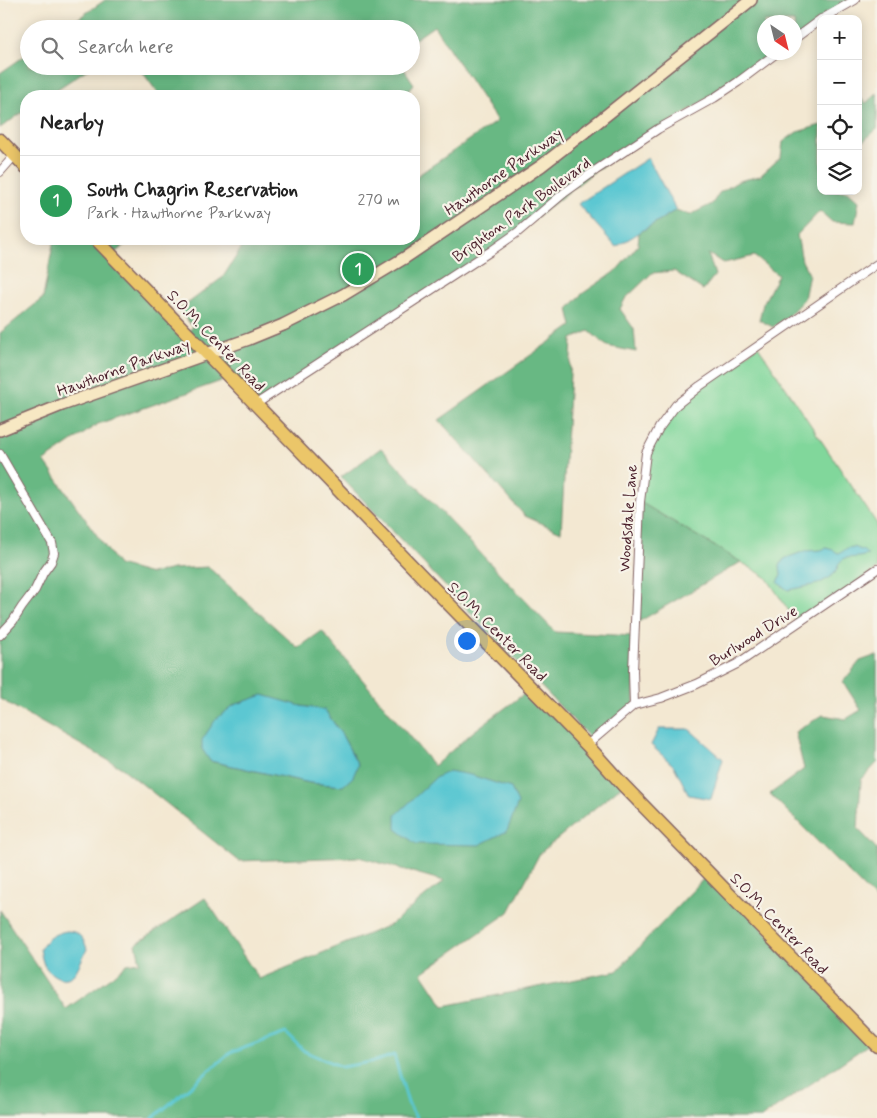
<!DOCTYPE html>
<html lang="en">
<head>
<meta charset="utf-8">
<style>
	:root { --surface:#fff; --page:#f2f2f2; --text:#222; --muted:#767676; --line:#e0e0e0; --accent:#ea580c }
	body { margin:0; font-family:Mynerve,sans-serif; background:var(--page); color:var(--text) }
	.controls { position:absolute; right:15px; top:15px; display:grid; overflow:hidden; border-radius:10px; box-shadow:0 2px 12px #0003 }
	.controls button { width:45px; height:45px; display:grid; place-items:center; padding:0; border:0; border-bottom:1px solid var(--line); background:var(--surface); color:var(--text); font:25px sans-serif }
	.compass { position:absolute; left:757px; top:15px; width:45px; height:45px; border-radius:50%; background:var(--surface); box-shadow:0 2px 12px #0003; rotate:145deg }
	.you { position:absolute; left:466px; top:640px; width:18px; height:18px; margin:-12px; border:4px solid #fff; border-radius:50%; background:#1a73e8; box-shadow:0 0 0 8px #1a73e833 }
	.badge { display:grid; place-items:center; width:32px; height:32px; border-radius:50%; background:var(--accent); color:#fff; font-size:16px; font-weight:700 }
	.pin { position:absolute; translate:-50% -50%; border:2px solid #fff; box-shadow:0 1px 5px #0006 }
	.list { margin:0; padding:0; list-style:none }
	h2 { display:flex; justify-content:space-between; align-items:center; height:65px; margin:0; padding:0 20px; font-size:21px }
	h2 small { font-size:16px; font-weight:400; color:var(--muted) }
	.list li { display:grid; grid-template-columns:32px 1fr auto; gap:15px; align-items:center; box-sizing:border-box; height:90px; padding:0 20px; border-top:1px solid var(--line) }
	.list b { display:block; font-size:19px; white-space:nowrap }
	.list p { margin:0; font-size:16px; white-space:nowrap; color:var(--muted) }
	.list em { font-size:16px; font-style:normal; color:var(--muted) }
	.icon { flex:none; width:28px; height:28px; fill:none; stroke:currentColor; stroke-width:2; stroke-linecap:round; stroke-linejoin:round }
	.map { position:relative; flex:none; width:877px; height:1118px; overflow:hidden }
	.search { position:absolute; background:var(--surface); box-shadow:0 2px 12px #0003; left:20px; top:20px; width:400px; height:55px; display:flex; align-items:center; gap:12px; box-sizing:border-box; padding:0 18px; border-radius:28px; color:var(--muted); font-size:19px }
	.panel { position:absolute; background:var(--surface); box-shadow:0 2px 12px #0003; left:20px; top:90px; width:400px; height:155px; border-radius:20px }
	.map>svg:first-child { display:block }
	.green { fill:#81d79b; stroke:#667b63 }
	.forest { fill:#68b883; stroke:#596c57; fill-rule:evenodd }
	.water { fill:#5bc7d2; stroke:#52737e }
	.lines { fill:none; stroke-linecap:round; stroke-linejoin:round }
	.stream { stroke:#5bc7d2; stroke-width:3 }
	.street-casing { stroke:#856565; stroke-width:10 }
	.secondary-casing { stroke:#856565; stroke-width:14 }
	.primary-casing { stroke:#856565; stroke-width:15 }
	.street { stroke:#fff; stroke-width:8 }
	.secondary { stroke:#f7e8c3; stroke-width:11 }
	.primary { stroke:#ebc669; stroke-width:12 }
	.labels { text-anchor:middle; stroke-width:4.5; stroke-linejoin:round; paint-order:stroke }
	.street-label { font-size:16px; fill:#4a1f2b; stroke:#f7f3e8 }
</style>
</head>
<body>
<div class="map">
<svg width="877" height="1118" viewBox="0 0 877 1118">
	<rect width="100%" height="100%" fill="#f7f3e8"/>
	<filter id="ink" filterUnits="userSpaceOnUse"><feTurbulence type="fractalNoise" baseFrequency=".02" numOctaves="2"/><feDisplacementMap in="SourceGraphic" scale="10" xChannelSelector="R" yChannelSelector="G"/><feConvolveMatrix kernelMatrix="1 2 1 2 8 2 1 2 1" color-interpolation-filters="sRGB"/></filter>
	<filter id="wash" filterUnits="userSpaceOnUse"><feTurbulence type="fractalNoise" baseFrequency=".0096" numOctaves="4" result="noise"/><feDisplacementMap in="SourceGraphic" scale="20" xChannelSelector="R" yChannelSelector="G"/><feGaussianBlur stdDeviation="1.12" result="paint"/><feColorMatrix in="noise" values="0 0 0 0 0 0 0 0 0 0 0 0 0 0 0 0 0 1.4 0 .05"/><feComposite in="paint" operator="in"/></filter>
	<g filter="url(#wash)">
		<rect width="100%" height="100%" fill="#f3e8d2"/>
		<path class="green" d="M758,346L877,524V569L797,623L766,577L640,502L646,453L676,405Z"/>
		<path class="forest" d="M105,0H855L795,39L794,22H764V52L778,53L596,170L518,232L256,404L230,378L98,424L44,461L118,565L151,574L173,569L208,567L298,648L322,631L434,766L474,731L532,688L623,785L540,853L509,912L422,973L444,1006L617,971L709,873L872,1042L761,1118H0V910L66,1009L113,976L127,964L140,962L136,944L205,898L259,979L390,925L444,881L359,857L239,861L122,768L0,699V333L43,298L54,239H132L112,255L186,333L193,327L179,310L223,277L242,247L233,239H414V178L497,121L434,26L411,42V29H63ZM301,706L325,710L342,735L358,765L343,786L310,783L210,761Z
			M29,53V66H92L47,96H26V110L0,128V73Z
			M138,66H402L414,84L404,96H160Z
			M877,93V129L858,146V96L866,103Z
			M821,125V191H848L859,201L855,223L832,222L820,211L797,235L802,261L809,274L804,299L787,317L773,327L759,320L763,304L778,275L754,256L724,263L708,254L715,275L703,290L674,271L652,273L625,299L620,309L634,329L636,352L607,346L589,331L572,339L561,532L525,516L439,420L572,326L568,309L582,294L617,270L638,245L639,233L676,210L690,215L712,204L719,193L739,181L760,176L781,157L783,142L797,132Z
			M381,448L555,632L634,636V705L592,740L341,477Z
			M640,502L741,562L635,624Z
			M877,655V763L861,780L858,829L877,849V901L770,794L804,769L795,732L823,715L846,719L861,710L843,682L860,661Z"/>
		<path class="water" d="M648,158L676,210L616,247L578,204Z
			M854,547L864,551L868,555L859,557L845,558L840,562L835,573L829,578L818,584L788,590L778,583L781,575L780,566L783,560L786,558L805,551L821,550L826,548L833,550L838,553L842,552L847,548Z
			M263,695L301,706L325,710L342,735L358,765L353,777L343,786L310,783L210,761L202,749V740L216,719L234,705Z
			M659,729H689L723,759L711,799L689,795L674,766L651,745Z
			M449,771L471,775L511,788L518,803L507,831L479,845L416,844L396,829V815L435,778Z
			M67,931C79,931 84,939 87,949C84,955 78,969 74,974C64,984 50,975 44,965C42,960 41,954 40,949C46,938 55,933 67,931Z"/>
		<g class="lines">
			<path class="stream" d="M153,1118L230,1053L286,1033L304,1051L342,1067L376,1061L394,1055L408,1103L416,1118"/>
		</g>
	</g>
	<g filter="url(#ink)">
		<g class="lines">
			<defs>
				<path id="street" d="M822,19L855,0
					M794,39L821,19
					M0,172L15,155
					M256,404L491,251L518,232L564,193L596,170L658,129L714,98L738,82L778,52
					M0,454L52,543L54,553L51,562L43,573L35,590L22,607L13,621L0,635
					M634,705L661,698L697,684L737,664L877,569
					M587,745L634,705L633,671L640,502L646,453L659,428L676,405L700,386L877,264"/>
				<path id="secondary" d="M0,430L62,405L249,339L283,325L343,295L406,257L541,166L599,121L751,0"/>
				<path id="primary" d="M0,140L26,167
					M96,239L441,596L587,745L623,785L877,1046"/>
			</defs>
			<use href="#street" class="street-casing"/>
			<use href="#secondary" class="secondary-casing"/>
			<use href="#primary" class="primary-casing"/>
			<use href="#street" class="street"/>
			<use href="#secondary" class="secondary"/>
			<use href="#primary" class="primary"/>
		</g>
	</g>
	<g class="labels">
		<g class="street-label">
			<text transform="translate(503 171) rotate(-35)" y="6">Hawthorne Parkway</text>
			<text transform="translate(521 209) rotate(-36)" y="6">Brighton Park Boulevard</text>
			<text transform="translate(217 340) rotate(46)" y="6">S.O.M. Center Road</text>
			<text transform="translate(123 367) rotate(-20)" y="6">Hawthorne Parkway</text>
			<text transform="translate(627 518) rotate(-86)" y="6">Woodsdale Lane</text>
			<text transform="translate(498 631) rotate(45)" y="6">S.O.M. Center Road</text>
			<text transform="translate(753 635) rotate(-32)" y="6">Burlwood Drive</text>
			<text transform="translate(780 923) rotate(46)" y="6">S.O.M. Center Road</text>
		</g>
	</g>
</svg>
<div class="controls">
<button>+</button>
<button>−</button>
<button><svg class="icon" aria-label="locate" viewBox="0 0 24 24"><circle cx="12" cy="12" r="6"/><path d="M12 2v4M12 18v4M2 12h4M18 12h4"/></svg></button>
<button><svg class="icon" aria-label="layers" viewBox="0 0 24 24"><path d="M12 4l9 5-9 5-9-5zM3 14l9 5 9-5"/></svg></button>
</div>
<svg class="compass" viewBox="-18 -18 36 36"><path d="M0-13l5 13h-10z" fill="#e53935"/><path d="M0 13l5-13h-10z" fill="#767676"/></svg>
<div class="you"></div>
<div class="pin badge" style="left:358px;top:269px;background:#2e9e5b">1</div>
<div class="search"><svg class="icon" aria-label="search" viewBox="0 0 24 24"><circle cx="10" cy="10" r="6"/><path d="M15 15l6 6"/></svg>Search here</div>
<section class="panel">
<h2>Nearby<small></small></h2>
<ul class="list">
<li><span class="badge" style="background:#2e9e5b">1</span><div><b>South Chagrin Reservation</b><p>Park · Hawthorne Parkway</p></div><em>270 m</em></li>
</ul>
</section>
</div>
</body>
</html>
